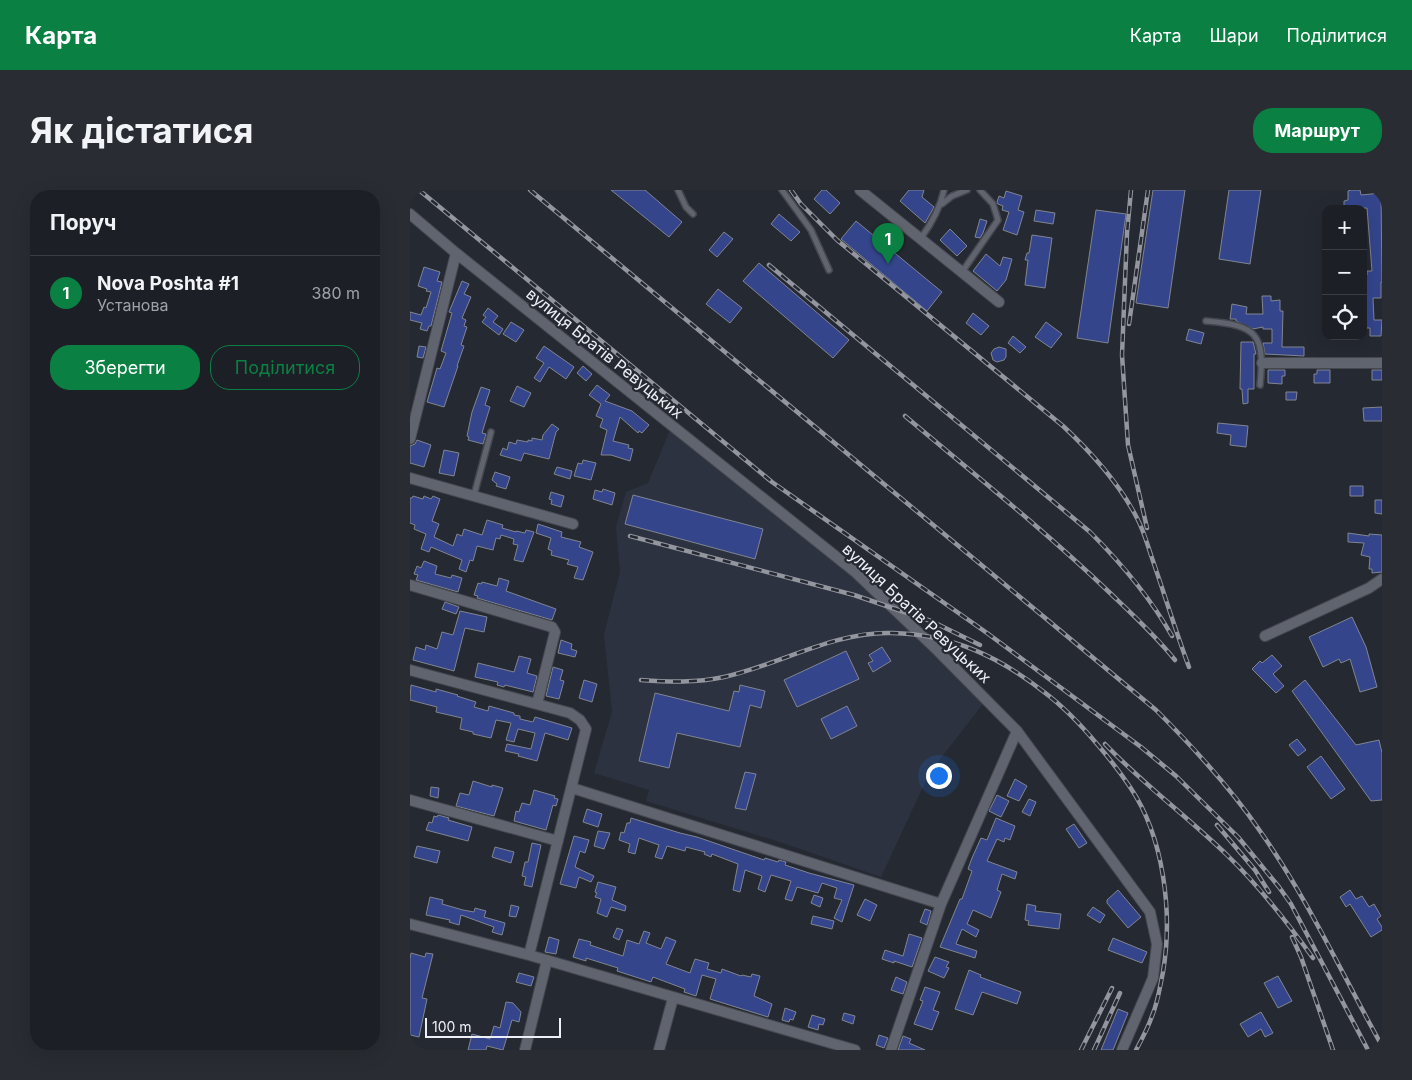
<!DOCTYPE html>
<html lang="uk">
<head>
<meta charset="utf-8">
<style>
	:root { --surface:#1c1f26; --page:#292c32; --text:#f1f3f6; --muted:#a0a2a7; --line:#3a3d43; --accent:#0b8043 }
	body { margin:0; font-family:Inter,sans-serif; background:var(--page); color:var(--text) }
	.controls { position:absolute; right:15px; top:15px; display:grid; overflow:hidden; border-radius:10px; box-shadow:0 5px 20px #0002 }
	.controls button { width:45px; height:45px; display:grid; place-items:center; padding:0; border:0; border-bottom:1px solid var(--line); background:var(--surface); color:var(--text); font:25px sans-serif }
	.scale { position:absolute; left:15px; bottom:12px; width:136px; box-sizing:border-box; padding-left:5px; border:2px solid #eef0f7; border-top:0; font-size:14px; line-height:18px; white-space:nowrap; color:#eef0f7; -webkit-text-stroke:4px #252932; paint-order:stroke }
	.you { position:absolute; left:528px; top:585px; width:18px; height:18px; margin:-12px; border:4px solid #fff; border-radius:50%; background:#1a73e8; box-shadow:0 0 0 8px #1a73e833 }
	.badge { display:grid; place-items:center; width:32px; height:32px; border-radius:50%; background:var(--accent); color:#fff; font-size:16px; font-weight:700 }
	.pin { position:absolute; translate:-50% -41px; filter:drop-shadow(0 1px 2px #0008) }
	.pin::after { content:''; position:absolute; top:26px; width:18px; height:15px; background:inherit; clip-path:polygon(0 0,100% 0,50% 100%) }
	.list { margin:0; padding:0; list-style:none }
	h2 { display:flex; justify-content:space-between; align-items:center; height:65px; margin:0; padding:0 20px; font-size:21px }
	h2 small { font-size:16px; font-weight:400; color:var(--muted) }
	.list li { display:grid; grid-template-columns:32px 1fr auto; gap:15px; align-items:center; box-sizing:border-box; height:75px; padding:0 20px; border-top:1px solid var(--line) }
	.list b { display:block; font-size:19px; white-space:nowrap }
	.list p { margin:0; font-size:16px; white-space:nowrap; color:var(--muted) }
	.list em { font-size:16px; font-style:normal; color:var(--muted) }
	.actions { display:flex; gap:10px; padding:15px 20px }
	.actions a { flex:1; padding:11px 0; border:1px solid var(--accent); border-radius:20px; text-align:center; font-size:18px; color:var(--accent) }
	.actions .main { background:var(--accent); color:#fff }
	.icon { flex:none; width:28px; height:28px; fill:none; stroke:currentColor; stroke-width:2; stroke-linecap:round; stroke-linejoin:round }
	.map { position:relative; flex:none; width:972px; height:860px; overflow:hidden; border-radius:20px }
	header { display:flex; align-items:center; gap:30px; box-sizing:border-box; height:70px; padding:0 25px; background:var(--accent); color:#fff }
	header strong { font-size:24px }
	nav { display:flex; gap:28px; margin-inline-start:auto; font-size:18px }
	.intro { display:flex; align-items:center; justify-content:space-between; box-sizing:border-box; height:120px; padding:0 30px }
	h1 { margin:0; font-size:35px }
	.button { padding:12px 22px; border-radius:20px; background:var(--accent); color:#fff; font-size:18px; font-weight:700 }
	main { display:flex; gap:30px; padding:0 30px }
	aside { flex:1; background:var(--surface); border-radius:20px; box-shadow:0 5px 20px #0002 }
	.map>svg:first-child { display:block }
	.built { fill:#2d3240 }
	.building { fill:#34458c; stroke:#818590 }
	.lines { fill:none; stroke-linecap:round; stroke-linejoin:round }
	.lane-casing { stroke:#45474e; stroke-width:8 }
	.street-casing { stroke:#45474e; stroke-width:12 }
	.lane { stroke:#60646e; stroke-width:5 }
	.street { stroke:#60646e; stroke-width:10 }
	.rail-casing { stroke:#93969e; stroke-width:4.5 }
	.rail { stroke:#252932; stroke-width:2.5; stroke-dasharray:8; stroke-linecap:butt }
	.labels { text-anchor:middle; stroke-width:4.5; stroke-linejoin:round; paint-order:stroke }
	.street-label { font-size:16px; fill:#eef0f7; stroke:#252932 }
</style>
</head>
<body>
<header>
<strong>Карта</strong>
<nav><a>Карта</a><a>Шари</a><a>Поділитися</a></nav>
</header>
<div class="intro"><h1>Як дістатися</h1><a class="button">Маршрут</a></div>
<main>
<aside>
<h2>Поруч<small></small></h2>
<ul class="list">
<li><span class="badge">1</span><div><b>Nova Poshta #1</b><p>Установа</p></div><em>380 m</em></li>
</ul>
<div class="actions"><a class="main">Зберегти</a><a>Поділитися</a></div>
</aside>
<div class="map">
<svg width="972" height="860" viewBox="0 0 972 860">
	<rect width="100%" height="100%" fill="#252932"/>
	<path class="built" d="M262,235L444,381L576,510L520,582L471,687L373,653L236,611L239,600L184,583L202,522L194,444L210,382L206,337L216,302L238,293Z"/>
	<path class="building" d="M201,0H235L272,32L259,47Z
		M412,0H416L430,13L420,24L404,9Z
		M499,0H514L512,7L524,17L515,33L490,11Z
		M743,0H775L758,118L726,113Z
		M819,0H851L840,74L809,69Z
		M941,0H950L951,5L971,3L972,92H971V108H963L964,130H972L971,146H960V138H953V125H955V122L953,85H957V81H962L957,18L934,19V11L938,10V1Z
		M596,1L612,6L608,20L614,22L607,45L593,40L599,22L592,20L593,16L588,14L587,12L589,6L594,8Z
		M626,20L645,23L643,34L624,31Z
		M686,20L716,24L698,153L667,148Z
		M369,24L390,42L381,51L361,34Z
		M570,29L577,31L573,43L570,48L565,47Z
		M446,31L532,102L517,121L431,49Z
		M540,39L557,56L547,66L530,50Z
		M314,42L323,49L307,67L299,60Z
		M622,45L642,48L635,98L615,95L618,70H615L617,63H619Z
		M576,64L590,76L593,67L602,69L596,90L587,101L563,81Z
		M349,73L439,150L423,168L333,91Z
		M14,77L30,82L27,91L32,92L21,136H19L17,141L10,139L12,133L0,130V122L11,125L14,117L16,118L21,102L16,101L17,99L8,96Z
		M52,91L59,94L54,104L61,107L52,128L56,130L54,136L57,137L51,155L54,156L47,176H48L34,217L17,212L27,178L30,179L36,163L31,161L42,123L39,122Z
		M308,99L332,118L320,133L296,114Z
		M852,106H861V111L870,110V121H873L872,157H894V166L855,164L853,153H862V139H853V137L843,139L826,131V129H820L822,114L837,117L836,124H853Z
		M78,118L88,126L83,132L93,139L89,145L72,132L76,127L73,125Z
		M563,123L579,136L571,145L556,133Z
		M101,132L114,140L106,152L93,144Z
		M636,132L652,144L641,158L625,147Z
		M779,139L794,143L791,154L776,150Z
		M603,146L616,157L610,163L598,153Z
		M831,152H843L846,164H844V199H838V213L833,214L832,199H830Z
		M9,156L16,157L13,168L7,167Z
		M134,156L164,177L156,189L139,177L130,192L124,188L134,173L126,168Z
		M589,157L596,159V167L594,170L587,172L583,170L581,163L584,159Z
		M173,176L182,184L176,191L167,183Z
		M858,180H875V186H872V194L858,193Z
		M907,180H920V193H904V184H907Z
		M962,180H972V190H962Z
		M187,195L200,205L195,211L222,221L239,235L232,243L229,241L228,243L210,227L203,251L219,255L218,258L223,259L220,271L201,265H191L197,240L190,237L193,229L186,226L191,214L179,205Z
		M107,196L121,203L114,217L100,211Z
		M71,197L80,200L75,215L80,217L72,243L76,244L73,254L58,250L59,247L57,246L62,222Z
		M876,202H887L886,210H876Z
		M972,217V231H954L953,218Z
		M808,233L838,236L836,257L820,255L821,245L807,243Z
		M142,234L149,239L146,242L139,269L114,263L111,271L90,265L93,258L97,260L99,252L106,254L107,250L118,252V250L122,251V248L132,250L133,245Z
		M7,250L21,255L14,277L0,273V256L5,254Z
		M34,260L49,263L44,286L29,283Z
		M173,270L186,273L181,290L164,286L168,273L172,274Z
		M147,277L162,281L160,289L144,284Z
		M85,282L100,287L96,299L86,296L87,294L82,290Z
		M940,296H953V306H940Z
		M193,299L205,303L202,315L183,309L185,300L192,302Z
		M141,302L154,306L151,317L141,314L142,310L139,309Z
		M223,305L353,339L345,369L215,334Z
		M3,306L13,309L14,306L21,309L23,306L30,309L22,331L29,334L24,347L43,356L47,344L52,346L54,339L72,345L77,330L93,335L92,338L106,342V341L115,343L116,340L124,342L113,372L104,370L108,355L103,354L104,349L91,345L90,349L86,348L83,360L67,356L63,371L60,370L56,382L49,379L52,370L21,357L19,362L11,359L16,344L4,339L5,335L0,333V308H2Z
		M965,310H972V324L965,323Z
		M128,334L152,342L151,347L171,352L169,357L183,362L173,390L164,388L168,377L157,374L159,370L141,365L142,361L138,359L141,348L126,343Z
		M938,343L959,346V344L972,345V382L962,383V379H959L960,367L951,365L954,353L938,352Z
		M14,371L27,376L25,384L41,388L42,385L52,388L48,402L6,390L8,385L4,384L7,376L11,378Z
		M89,388L99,391L96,401L146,419L142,430L67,408L68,406L64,405L68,393L71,394L72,392L87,396Z
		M35,412L49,417L46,424L32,419Z
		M50,421L77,427L74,442L55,438L44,481L3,470L6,457L15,460L16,455L27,459L32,442L43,445Z
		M942,427L956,457L967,497L950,502L940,469L931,473L929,469L913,477L899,447Z
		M151,450L162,454L161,459L167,461L165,467L148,463Z
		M472,457L481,471L463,482L458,473L463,471L459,465Z
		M436,461L449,489L387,517L374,490Z
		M862,465L872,476L863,484L874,496L866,503L842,479L850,471L852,473Z
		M109,466L121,469L117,483L127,486L123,502L95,495L94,497L87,495L88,492L65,487L68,473L104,482Z
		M143,477L153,480L150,490L154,491L149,509L136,506Z
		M174,490L187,494L182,512L169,508Z
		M895,490L946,555L969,550L972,563V610L961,611L882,501Z
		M1,495L26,502V499L48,505L47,506L66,512L64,517L78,521L79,516L104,523V525L110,526V529L123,532L125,527L162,538L158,550L135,543L127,571L108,566L109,564L95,561L97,554L121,559L125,543L108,539L104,552L96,550L101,533L86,530L81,548L63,544V542L50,539L52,528L26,522L27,517L0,510Z
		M330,495L355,501L351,518L340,515L330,557L267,543L259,578L229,571L245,503L319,521L324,501L329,502Z
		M437,516L447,536L421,549L411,529Z
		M887,549L896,560L888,566L879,555Z
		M911,566L935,599L921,609L897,577Z
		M335,582L346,584L336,620L325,618Z
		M605,589L617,596L609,611L597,606Z
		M63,591L82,597V595L93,598L84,626L46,616L50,603L59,605Z
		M21,597L29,598L28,608L20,606Z
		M124,600L145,606L144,608L148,609L146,616L143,615L136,640L104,631L106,621L109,622L112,613L120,615Z
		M587,605L599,611L591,627L579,621Z
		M619,609L626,612L620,626L612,622Z
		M177,619L192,624L188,637L173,632Z
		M28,625L39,628L38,630L62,637L58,651L16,640L19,632L22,633L24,626L27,627Z
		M221,628L270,643L287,647L354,670L355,668L368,672L369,670L376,672L375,675L399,683L444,695L432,732L424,728L432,710L424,708L427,698L412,693L408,703L387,697L382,711L375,709L381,691L361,685L355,702L348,699L352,686L335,680L330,702L323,700L328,674L302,664L301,667L294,664L295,662L276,657L275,661L257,656L252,669L245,667L249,655L229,648L225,664L218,662L220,654L209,650L211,642L214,643L217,633H220Z
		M586,628L605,636L600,650L595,648L594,652L587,649L577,671L607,682L605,689L592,684L587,700L591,702L581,728L563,720L557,734L569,740L566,747L552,739L546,754L567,761L565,768L530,757L550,709H552L562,681L558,679L562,668L571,648L577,650Z
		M664,634L677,653L669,658L656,639Z
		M188,641L200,643L194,659L184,656Z
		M164,646L179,650L175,663L170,661L165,677L184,686L181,692L169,687L166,698L150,694Z
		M122,653L131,655L122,697L114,695L116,687L112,686L115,672H118Z
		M7,656L30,661L27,673L4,667Z
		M85,657L104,662L101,673L82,667Z
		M188,692L206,697L202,710L216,716L215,721L201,717L197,727L187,723L191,709L185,707L187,703L185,702Z
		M708,700L731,727L718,738L697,713V710Z
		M940,700L946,709L952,706L959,717L964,714L971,726L967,729L972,737V740L961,747L940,714L936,717L930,707Z
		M404,705L413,708L410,717L401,713Z
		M20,707L33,710L32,714L53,720L64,722L65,718L76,721L74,727L95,733L92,745L82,742L84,737L51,725L49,735L39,732L40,730L16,725Z
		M455,709L467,715L460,731L447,725Z
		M617,714L626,716L625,721L651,724L649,739L618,735L619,731L615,730Z
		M101,715L109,717L106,727L99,726Z
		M683,717L695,725L690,733L677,725Z
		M515,719L521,721L517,735L510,732Z
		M403,726L424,731L422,739L401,734Z
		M207,738L213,740L209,750L203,747Z
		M234,741L240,743L236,753L251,759L256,747L266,751L256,774L280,783L285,769L299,773L297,779L311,783L312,779L331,786L332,785L341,787L342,784L350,786L344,806L362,814L358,827L300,809L306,789L292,785L286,806L274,802L275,799L243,787L241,792L207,781L208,778L176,768V771L163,767L169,749L181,752L180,755L213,766L217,750L229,754Z
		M499,744L512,748L502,777L484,771V773L472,769L475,760L493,766Z
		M139,747L149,750L146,764L135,762Z
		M703,748L737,762L732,773L698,760Z
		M1,763L15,767L16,763L23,764L12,808L17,809L9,847L0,845V769Z
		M525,767L539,772L536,777L539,778L534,788L518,781Z
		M559,780L571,785L570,787L611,802L607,814L572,802L563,825L545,819Z
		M109,783L124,787L121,796L106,792Z
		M868,786L882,811L868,818L854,793Z
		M486,787L497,792L493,804L481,800Z
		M515,797L530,802L523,820L529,822L522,840L504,834L513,811L510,810Z
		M96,812L103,813L111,822L109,832L102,830L93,860L77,856L76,860H58L62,844L80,849L84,836L90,838Z
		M375,818L386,822L383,830L380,829L379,832L372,830Z
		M708,819L718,823L703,860H691Z
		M851,822L863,843L855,847L851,839L838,847L830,834Z
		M434,823L445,826L443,834L432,830Z
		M402,825L415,829L413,835L409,834L408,840L398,837Z
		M469,845L478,848L474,858L466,855Z
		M493,846L501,849L499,853L515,860H488Z"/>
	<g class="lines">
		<defs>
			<path id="lane" d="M268,0L276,17L283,24
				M372,0L401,40L419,80
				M532,14L542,6L557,0
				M511,48C522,33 530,19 534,0
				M552,82L588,30L583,14L570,0
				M796,131C848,135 855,145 850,195
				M64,305L81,242"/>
			<path id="street" d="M450,0L589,112
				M0,24L46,63L444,381L528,461L607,541L740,722L747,754L743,788L712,860
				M852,173H972
				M0,249L46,63
				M0,288L163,334
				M0,395L142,437L145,442L127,514
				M855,446L959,398L972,389
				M0,480L160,523L170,530L176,539L119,765
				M162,598L531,714
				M0,610L148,651
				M0,734L119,765L445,860
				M115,860L137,770
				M249,860L263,808
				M481,860L531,714L607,541"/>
		</defs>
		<use href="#lane" class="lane-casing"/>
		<use href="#street" class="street-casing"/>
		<use href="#lane" class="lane"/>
		<use href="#street" class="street"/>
		<defs>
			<path id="rail" d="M9,0L362,292L577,443L731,557L766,586L828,647L869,697L881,714L958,860
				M120,0L746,520C784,558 820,597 850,641C898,709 932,784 972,856
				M381,0L391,14L427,50L653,236C682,263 709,293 727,328C734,341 738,357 743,371C755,406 766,442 779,477
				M721,0L717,43L712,165L718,255L737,338
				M359,75L680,342C712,374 740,407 762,446
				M719,134L738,0
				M495,226C564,284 634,340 699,402C722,424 745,445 765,470
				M220,346L444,405L521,431L570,455
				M231,490C259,492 286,493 314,487C369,475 425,441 482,443C541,444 588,466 634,502C654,517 671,535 687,554C699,568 710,582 720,597C754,647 763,723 753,782C750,796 748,812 742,826C738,838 732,849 726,860
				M695,554C733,594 779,628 818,666C850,697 877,732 903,768
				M807,635L845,680L859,702
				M882,747L891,767L923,860
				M671,860L702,798
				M684,860L710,803"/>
		</defs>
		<use href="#rail" class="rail-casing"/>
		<use href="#rail" class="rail"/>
	</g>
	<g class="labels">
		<g class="street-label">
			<text transform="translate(195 163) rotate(39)" y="6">вулиця Братів Ревуцьких</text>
			<text transform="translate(507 423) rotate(43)" y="6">вулиця Братів Ревуцьких</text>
		</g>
	</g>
</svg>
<div class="controls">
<button>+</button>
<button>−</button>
<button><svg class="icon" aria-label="locate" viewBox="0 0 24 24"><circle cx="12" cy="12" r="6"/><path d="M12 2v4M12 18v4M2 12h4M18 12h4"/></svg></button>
</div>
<div class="scale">100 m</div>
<div class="you"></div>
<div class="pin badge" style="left:478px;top:74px">1</div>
</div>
</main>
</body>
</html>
